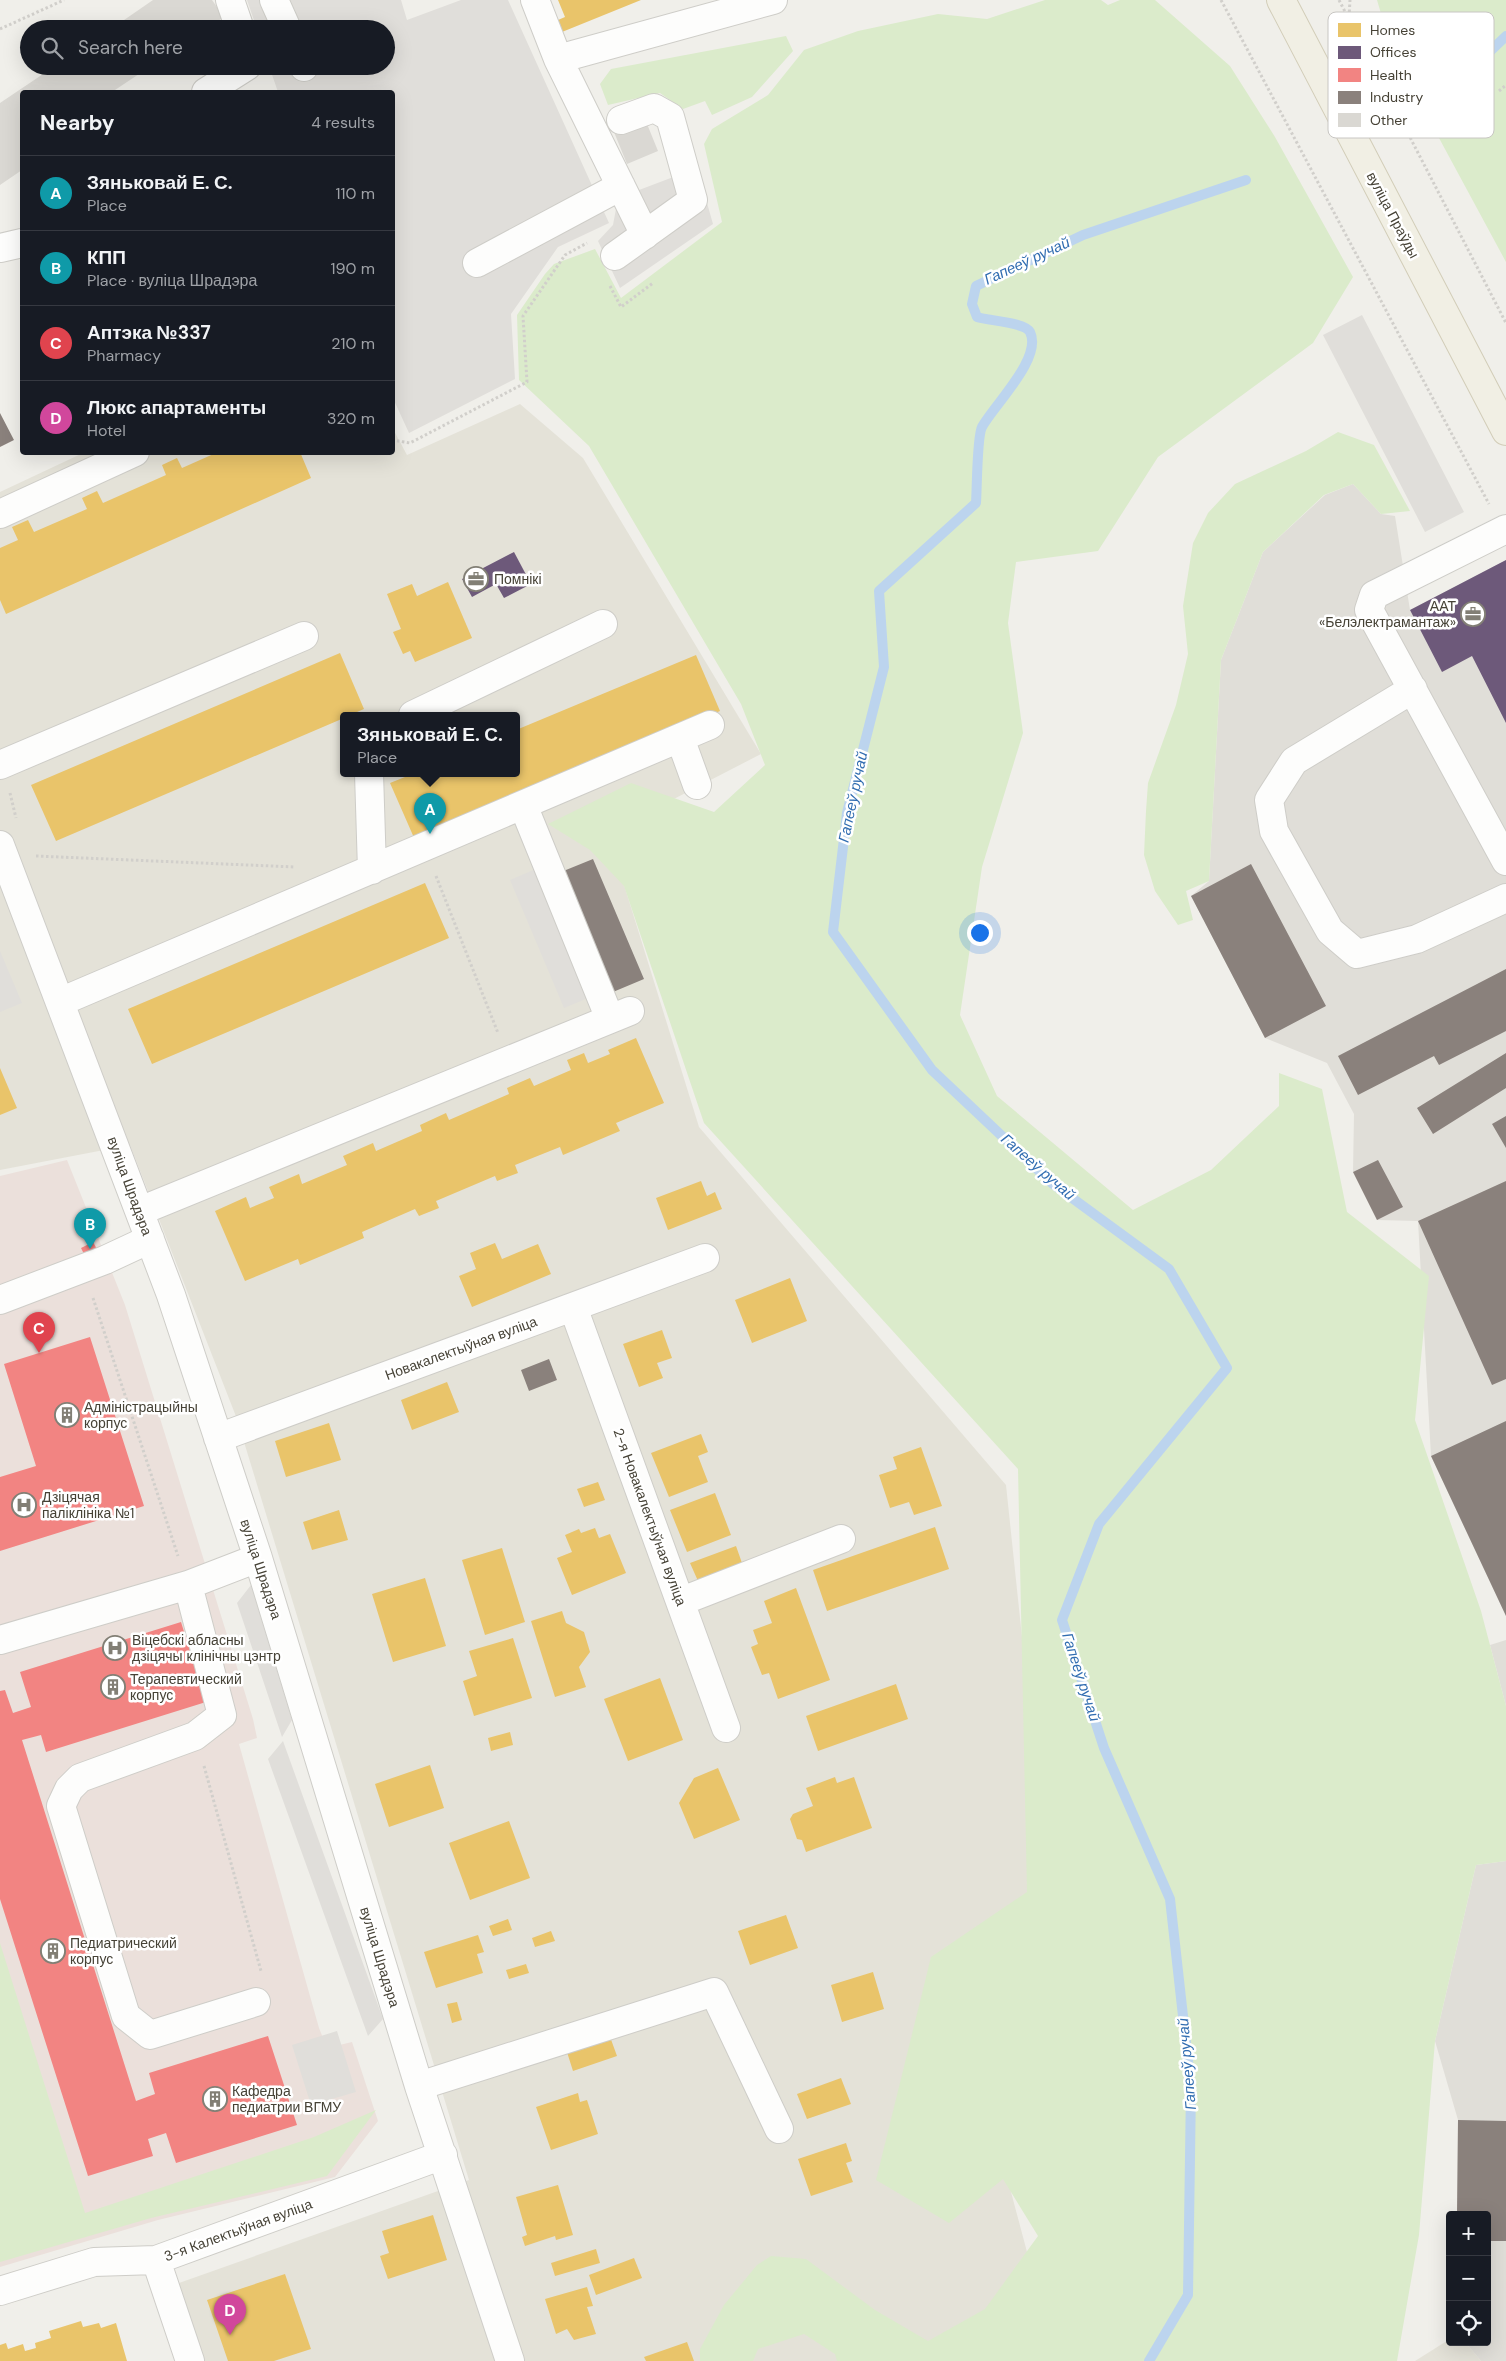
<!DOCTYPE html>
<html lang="en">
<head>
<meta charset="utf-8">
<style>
	:root { --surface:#171b24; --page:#20242c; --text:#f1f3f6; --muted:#9ea1a6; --line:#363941; --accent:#827f75 }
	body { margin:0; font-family:"DM Sans",sans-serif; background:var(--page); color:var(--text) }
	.controls { position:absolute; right:15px; bottom:15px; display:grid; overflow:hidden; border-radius:5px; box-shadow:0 5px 20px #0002 }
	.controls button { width:45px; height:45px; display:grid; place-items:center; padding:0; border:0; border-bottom:1px solid var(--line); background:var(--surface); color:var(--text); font:25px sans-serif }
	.you { position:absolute; left:979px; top:932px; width:18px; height:18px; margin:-12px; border:4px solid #fff; border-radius:50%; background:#1a73e8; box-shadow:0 0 0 8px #1a73e833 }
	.badge { display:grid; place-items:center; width:32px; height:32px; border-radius:50%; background:var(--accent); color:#fff; font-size:16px; font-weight:700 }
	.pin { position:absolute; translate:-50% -41px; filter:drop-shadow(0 1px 2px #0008) }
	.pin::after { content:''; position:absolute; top:26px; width:18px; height:15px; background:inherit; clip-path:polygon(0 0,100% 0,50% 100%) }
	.popup { position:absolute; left:340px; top:712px; width:180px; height:65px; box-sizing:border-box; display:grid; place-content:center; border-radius:5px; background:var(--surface); filter:drop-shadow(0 1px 4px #0005); font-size:16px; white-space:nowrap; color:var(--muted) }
	.popup b { font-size:19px; color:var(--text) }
	.popup::after { content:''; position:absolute; left:50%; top:100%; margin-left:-10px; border:10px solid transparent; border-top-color:var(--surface) }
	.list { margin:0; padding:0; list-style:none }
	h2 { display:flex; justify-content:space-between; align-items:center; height:65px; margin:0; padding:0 20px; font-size:21px }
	h2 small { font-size:16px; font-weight:400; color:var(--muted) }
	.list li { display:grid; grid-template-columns:32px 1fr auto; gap:15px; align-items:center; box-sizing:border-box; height:75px; padding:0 20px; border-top:1px solid var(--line) }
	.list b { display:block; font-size:19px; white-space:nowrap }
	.list p { margin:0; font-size:16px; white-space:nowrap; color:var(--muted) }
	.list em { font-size:16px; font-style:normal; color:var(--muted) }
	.icon { flex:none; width:28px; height:28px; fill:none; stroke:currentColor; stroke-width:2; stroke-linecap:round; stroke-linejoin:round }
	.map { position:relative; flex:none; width:1506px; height:2361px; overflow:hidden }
	.search { position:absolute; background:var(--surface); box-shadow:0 5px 20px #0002; left:20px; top:20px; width:375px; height:55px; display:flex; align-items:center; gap:12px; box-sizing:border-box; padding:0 18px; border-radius:28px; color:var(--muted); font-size:19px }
	.panel { position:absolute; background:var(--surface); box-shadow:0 5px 20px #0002; left:20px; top:90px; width:375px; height:365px; border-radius:5px }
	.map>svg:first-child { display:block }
	.residential { fill:#e4e2d8; fill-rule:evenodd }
	.industrial { fill:#e0ded8 }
	.medical { fill:#ebe0db }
	.green { fill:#dbebcb }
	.parking { fill:#e0deda }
	.homes { fill:#e9c46a }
	.offices { fill:#6d597a }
	.health { fill:#f28482 }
	.industry { fill:#8a817c }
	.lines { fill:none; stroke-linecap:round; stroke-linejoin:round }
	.stream { stroke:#bcd4ee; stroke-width:10 }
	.building { fill:#dad8d3 }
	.minor-casing { stroke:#cecdc8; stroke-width:30 }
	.major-casing { stroke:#d2cdb8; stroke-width:30 }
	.path { stroke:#d1cfcb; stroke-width:3; stroke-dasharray:2.5 2.5; stroke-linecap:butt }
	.minor { stroke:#fdfdfc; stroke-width:28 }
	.major { stroke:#f1efe4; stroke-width:28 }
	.labels { text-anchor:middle; stroke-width:5; stroke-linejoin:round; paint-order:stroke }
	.street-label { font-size:14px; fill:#464236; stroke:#fff }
	.poi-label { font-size:14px; fill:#464236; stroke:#fff; text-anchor:start }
	.water-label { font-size:15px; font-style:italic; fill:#316db1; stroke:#fff }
	.key { fill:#fff; stroke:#c8c6c3; stroke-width:1 }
	.key-label { font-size:14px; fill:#464236 }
</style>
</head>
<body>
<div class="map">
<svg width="1506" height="2361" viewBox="0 0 1506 2361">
	<rect width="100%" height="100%" fill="#f0efea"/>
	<path class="residential" d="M520,404L583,458L761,754L608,833L699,1127L1006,1485L1048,1884L949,1959L1027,2252L974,2361H204L179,2283L469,2180L237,1419L130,1145L0,1170V492L83,453L392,452L393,429L407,455ZM344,715H516V773H344Z
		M1450,2339V2342H1465L1481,2361H1415Z"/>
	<path class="industrial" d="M1353,484L1381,514L1395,516L1410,610L1506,560V1616L1431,1456L1418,1221L1377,1220L1353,1172L1354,1114L1327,1063L1265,1038L1191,896L1209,881L1221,660L1263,552L1325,495Z
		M1506,1640V1706L1490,1645Z
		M1506,1861V2361H1481L1465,2342H1487V2215H1457L1458,2120L1435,2041L1476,1865Z"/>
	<path class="medical" d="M67,1160L125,1305L253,1719L257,1738L239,1744L319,2028L327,2048L352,2042L378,2121L335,2177L158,2220L0,2267V1176Z"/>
	<path class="green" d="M1045,0H1101L1108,5L1120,0H1155L1230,66L1275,137L1353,277L1313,343L1158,457L1098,551L1016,562L1008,623L1023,733L982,867L960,1015L997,1096L1133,1210L1211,1170L1279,1106V1073L1322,1089L1347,1212L1429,1276L1415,1420L1481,1611L1506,1706V1861L1476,1865L1435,2041L1419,2235L1397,2361H837L835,2354L804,2334L758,2349L753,2361H700V2349L724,2305L757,2265L771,2256L806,2259L875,2310L928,2341L985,2309L1038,2236L1003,2179L949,2223L876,2180L931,1957L1027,1892L1018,1469L704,1123L624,886L590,850L548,824L631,783L714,812L765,765L741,704L589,446L519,380L517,315L545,274L554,264L595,249L621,298L722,222L704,144L712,129L768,95L804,50L858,31L938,14L987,19Z
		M1377,0H1506V262L1392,51Z
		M786,36L793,51L752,97L712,115L705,101L683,109L660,93L608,105L600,84L611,69Z
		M1338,432L1374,445L1410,511L1381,514L1353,484L1324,495L1263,552L1221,660L1209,881L1186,891L1193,920L1178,925L1155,891L1144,855L1146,811L1148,783L1176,705L1188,654L1183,606L1193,543L1208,513L1235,484L1306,451Z
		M0,1943L85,2213L314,2137L376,2110L327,2176L151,2218L0,2262Z"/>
	<path class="parking" d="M247,0H401L407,20L461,0H508L609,223L558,247L511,314L515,379L409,433L392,396V92H278L269,66H386V29H257Z
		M697,168L713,224L620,288L598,241L613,225L618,198Z
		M1362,315L1464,512L1425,532L1323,335Z
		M538,868L593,996L564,1008L510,880Z
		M0,951L22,1003L0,1012Z
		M251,1585L292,1720L282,1737L237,1603Z
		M283,1741L383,2019L368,2036L268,1759Z
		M337,2031L356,2092L311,2105L292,2045Z"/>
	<path class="homes" d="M558,0H641L562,32L558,20L565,17Z
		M218,452H300L311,478L6,614L0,600V548L18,540L12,527L28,520L34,532L87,509L82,498L97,491L103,503L166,475L162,465L177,458L182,468Z
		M448,582L472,638L415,662L410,651L403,654L393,632L401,629L387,594L412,584L417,596Z
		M340,653L364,709L350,715H344V718L56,841L31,785Z
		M696,655L720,711L415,840L390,783L415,773H516V730Z
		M425,883L449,938L152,1064L128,1009Z
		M636,1038L664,1103L616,1123L620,1131L563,1155L560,1147L515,1165L518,1173L497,1181L495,1176L436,1201L439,1208L419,1216L415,1209L362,1232L364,1238L300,1265L298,1259L245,1281L215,1211L246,1197L250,1208L274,1198L269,1187L299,1174L302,1184L347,1165L343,1156L373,1143L376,1151L422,1131L420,1125L446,1113L449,1120L509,1094L507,1088L530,1078L534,1086L571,1070L567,1060L584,1053L588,1063L610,1054L608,1050Z
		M0,1068L17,1108L0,1115Z
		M701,1181L707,1196L715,1192L722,1209L668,1230L656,1198Z
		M495,1243L502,1259L538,1244L551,1274L472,1307L459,1276L476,1269L470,1253Z
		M790,1278L807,1321L752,1343L735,1300Z
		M662,1330L672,1358L657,1363L663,1378L639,1387L623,1344Z
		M447,1382L459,1412L412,1430L401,1400Z
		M329,1423L341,1460L286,1477L275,1441Z
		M701,1434L708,1452L698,1456L708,1482L669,1497L651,1453Z
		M921,1447L942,1506L914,1515L909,1502L890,1508L879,1475L897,1469L893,1457Z
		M598,1482L605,1500L584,1507L577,1489Z
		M715,1493L731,1535L687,1552L670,1510Z
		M339,1510L348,1540L312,1550L303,1522Z
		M935,1527L949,1569L827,1611L813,1570Z
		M595,1528L599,1538L610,1534L626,1573L572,1595L557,1558L572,1552L565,1535L579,1529L581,1533Z
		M736,1546L742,1563L698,1581L690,1563Z
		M502,1548L525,1622L485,1635L462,1560Z
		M425,1578L446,1646L393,1662L372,1594Z
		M796,1588L830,1680L778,1699L769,1673L762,1675L751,1647L758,1644L753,1630L772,1623L764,1601Z
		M562,1611L566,1623L584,1632L590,1652L579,1667L586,1687L555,1697L531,1621Z
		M513,1638L532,1698L474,1716L463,1681L477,1676L469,1651Z
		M660,1678L683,1740L628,1761L604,1699Z
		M896,1684L908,1719L818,1751L806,1716Z
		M510,1732L513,1745L491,1751L488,1738Z
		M430,1765L444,1808L389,1827L375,1784Z
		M718,1768L740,1820L694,1839L679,1803L694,1778Z
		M835,1777L837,1783L854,1777L872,1828L806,1852L802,1840L797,1839L790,1819L793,1814L813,1806L806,1788Z
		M509,1821L530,1878L470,1900L449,1843Z
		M786,1915L798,1948L750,1965L738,1931Z
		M508,1919L512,1930L493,1936L489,1926Z
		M551,1931L555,1941L535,1947L532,1938Z
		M478,1935L484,1952L477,1954L483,1973L436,1988L424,1952Z
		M526,1964L529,1973L509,1979L506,1970Z
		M873,1972L884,2009L842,2022L831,1985Z
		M457,2002L462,2020L452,2023L447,2004Z
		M609,2034L617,2056L573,2071L566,2049Z
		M841,2078L851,2104L807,2119L797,2094Z
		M578,2093L580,2102L587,2100L598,2134L551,2150L536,2107Z
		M846,2143L852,2161L846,2163L853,2182L811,2196L798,2159Z
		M558,2185L573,2235L556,2240L555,2236L525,2246L522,2237L527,2235L516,2197Z
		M433,2215L447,2260L388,2279L380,2256L389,2253L382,2231Z
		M596,2249L600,2263L555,2276L551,2263Z
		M634,2258L642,2278L596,2295L589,2275Z
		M285,2274L311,2349L274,2361H228L207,2300Z
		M587,2287L593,2306L587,2307L596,2334L574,2340L567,2329L556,2334L545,2299Z
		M81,2321L83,2327L99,2323L101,2328L116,2323L127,2361H0V2345L6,2343L8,2349L23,2344L25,2351L36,2348L35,2343L51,2338L49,2331Z
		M687,2342L694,2361H646L644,2357Z"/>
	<path class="offices" d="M514,552L531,584L504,598L496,584L472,597L462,579Z
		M1506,560V723L1472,656L1442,672L1410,610Z"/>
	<path class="health" d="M93,1242L98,1251L86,1258L81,1248Z
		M90,1337L144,1506L0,1551V1477L36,1466L4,1364Z
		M181,1622L206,1702L46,1752L41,1735L22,1740L136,2101L155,2094L149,2073L268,2036L297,2125L176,2163L166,2133L148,2139L153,2156L88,2176L0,1899V1691L5,1690L13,1713L31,1707L20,1672Z"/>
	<path class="industry" d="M0,413L14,440L0,447Z
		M593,859L644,979L613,992L561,872Z
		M1251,864L1326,1006L1265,1038L1191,896Z
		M1506,969V1031L1439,1065L1434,1056L1358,1095L1338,1056Z
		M1506,1053V1088L1433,1134L1417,1108Z
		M1506,1116V1148L1492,1124Z
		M1378,1160L1403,1207L1377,1220L1353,1172Z
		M1506,1181V1379L1492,1385L1418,1221Z
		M549,1359L557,1380L529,1391L521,1370Z
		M1506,1421V1616L1431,1456Z
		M1458,2120L1506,2121V2241H1487V2215H1457Z"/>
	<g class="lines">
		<path class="stream" d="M1460,80L1506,36
			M1149,2361L1188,2295L1191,2088L1170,1899L1104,1748L1062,1620L1099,1524L1227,1368L1169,1269L1053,1184L932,1070L833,932L847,813L884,667L879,591L976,503C977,489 977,436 982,427C994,405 1043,358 1030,332C1025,322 989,321 977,317L972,304L976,286L1083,235L1246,180"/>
	</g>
	<path class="building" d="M153,0H212L224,17L206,29H111Z
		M55,66H151L112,92H22V170L0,185V103Z
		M645,119L658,151L627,164L614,132Z"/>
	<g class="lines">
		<defs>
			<path id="minor" d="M230,0L240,29
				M274,0L287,29
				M535,0L558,59L645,235
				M558,59L773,0
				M304,66V67
				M206,92L247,66
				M0,248L22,243
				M615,256L693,200L670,117L654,108L621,120
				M477,263L621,186
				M0,514L135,452
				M1506,529L1374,595L1369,610L1506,861
				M1413,689L1294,761L1269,800L1274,831L1330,931L1357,954L1417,939L1506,898
				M413,715L603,624
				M680,738L697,785
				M0,765L304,636
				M369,773L372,870
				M523,805L610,1019
				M0,845L171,1295L258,1558L419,2086L510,2361
				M60,1002L710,725
				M140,1211L630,1011
				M0,1300L105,1260L150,1239
				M573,1307L726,1728
				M218,1438L705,1258
				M188,1585L222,1715L195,1736L80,1778L69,1789L61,1806L126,2016L150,2035L256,2002
				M682,1601L841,1539
				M0,1640L188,1585L258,1558
				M419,2086L714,1992L779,2129
				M156,2260L190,2361
				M0,2291L94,2262L156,2260L443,2155"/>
			<path id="major" d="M1281,0L1506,431"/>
		</defs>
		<use href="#minor" class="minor-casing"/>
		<use href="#major" class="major-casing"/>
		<path class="path" d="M1221,0L1489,504
			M1339,0L1506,323
			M1349,17L1350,0
			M0,29L64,0
			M1499,91L1506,85
			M610,286L621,307L653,283
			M392,440L410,443L527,382L523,316L565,255L587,243
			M10,793L16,818
			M36,856L295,867
			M436,876L498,1033
			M93,1298L178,1556
			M204,1766L261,1971"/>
		<use href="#minor" class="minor"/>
		<use href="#major" class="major"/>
	</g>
	<defs>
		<symbol id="office-ring" viewBox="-11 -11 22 22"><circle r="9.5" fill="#fff" stroke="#827f75" stroke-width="1.5"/><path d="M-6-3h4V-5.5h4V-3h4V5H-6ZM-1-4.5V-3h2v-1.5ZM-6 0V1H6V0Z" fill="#827f75"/></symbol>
		<symbol id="building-ring" viewBox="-11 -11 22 22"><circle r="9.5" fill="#fff" stroke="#827f75" stroke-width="1.5"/><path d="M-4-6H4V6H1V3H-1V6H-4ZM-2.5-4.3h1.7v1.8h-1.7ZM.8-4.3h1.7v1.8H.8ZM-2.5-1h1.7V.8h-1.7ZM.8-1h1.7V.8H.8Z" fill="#827f75"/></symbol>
		<symbol id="hospital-ring" viewBox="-11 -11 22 22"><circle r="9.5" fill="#fff" stroke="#827f75" stroke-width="1.5"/><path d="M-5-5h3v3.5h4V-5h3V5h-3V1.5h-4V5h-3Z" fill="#827f75"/></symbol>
	</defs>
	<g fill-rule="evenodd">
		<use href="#office-ring" x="462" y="565" width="28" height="28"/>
		<use href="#office-ring" x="1459" y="600" width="28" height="28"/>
		<use href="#building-ring" x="53" y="1401" width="28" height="28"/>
		<use href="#hospital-ring" x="10" y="1491" width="28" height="28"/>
		<use href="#hospital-ring" x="101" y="1634" width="28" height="28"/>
		<use href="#building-ring" x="99" y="1673" width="28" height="28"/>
		<use href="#building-ring" x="39" y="1937" width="28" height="28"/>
		<use href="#building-ring" x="201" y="2085" width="28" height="28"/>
	</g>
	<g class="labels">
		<g class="street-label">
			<text transform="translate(1393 215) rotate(62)" y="5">вуліца Праўды</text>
			<text transform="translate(130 1186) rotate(70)" y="5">вуліца Шрадэра</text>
			<text transform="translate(461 1348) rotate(-20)" y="5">Новакалектыўная вуліца</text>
			<text transform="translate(650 1517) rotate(70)" y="5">2-я Новакалектыўная вуліца</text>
			<text transform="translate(261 1569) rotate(72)" y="5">вуліца Шрадэра</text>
			<text transform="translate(380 1957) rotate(73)" y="5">вуліца Шрадэра</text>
			<text transform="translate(238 2230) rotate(-20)" y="5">3-я Калектыўная вуліца</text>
		</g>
		<g class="poi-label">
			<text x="494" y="584">Помнікі</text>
			<text x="1456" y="611" text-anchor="end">ААТ<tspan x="1456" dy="16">«Белэлектрамантаж»</tspan></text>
			<text x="84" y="1412">Адміністрацыйны<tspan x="84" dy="16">корпус</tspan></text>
			<text x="42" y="1502">Дзіцячая<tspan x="42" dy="16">паліклініка №1</tspan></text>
			<text x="132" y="1645">Віцебскі абласны<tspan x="132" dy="16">дзіцячы клінічны цэнтр</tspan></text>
			<text x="130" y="1684">Терапевтический<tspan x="130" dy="16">корпус</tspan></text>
			<text x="70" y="1948">Педиатрический<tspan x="70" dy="16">корпус</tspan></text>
			<text x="232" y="2096">Кафедра<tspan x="232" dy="16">педиатрии ВГМУ</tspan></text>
		</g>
		<g class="water-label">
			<text transform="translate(1027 261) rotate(-25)" y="5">Гапееў ручай</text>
			<text transform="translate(853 797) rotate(-78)" y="5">Гапееў ручай</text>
			<text transform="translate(1038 1167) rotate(41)" y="5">Гапееў ручай</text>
			<text transform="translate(1081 1677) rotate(72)" y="5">Гапееў ручай</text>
			<text transform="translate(1187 2064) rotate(-95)" y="5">Гапееў ручай</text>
		</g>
	</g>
	<rect x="1328" y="12" width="166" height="126" rx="8" class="key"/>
	<rect x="1338" y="23" width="23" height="14" fill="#e9c46a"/>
	<rect x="1338" y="46" width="23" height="13" fill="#6d597a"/>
	<rect x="1338" y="68" width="23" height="14" fill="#f28482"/>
	<rect x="1338" y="91" width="23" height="13" fill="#8a817c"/>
	<rect x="1338" y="113" width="23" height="14" fill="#dad8d3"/>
	<g class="key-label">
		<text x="1370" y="35">Homes</text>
		<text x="1370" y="57">Offices</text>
		<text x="1370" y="80">Health</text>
		<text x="1370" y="102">Industry</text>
		<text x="1370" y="125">Other</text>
	</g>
</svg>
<div class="controls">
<button>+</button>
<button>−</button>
<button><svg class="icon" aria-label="locate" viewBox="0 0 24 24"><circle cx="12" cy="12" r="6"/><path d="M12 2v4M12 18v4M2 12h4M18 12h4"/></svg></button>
</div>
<div class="you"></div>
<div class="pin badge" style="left:430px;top:834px;background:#0f9aa8">A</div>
<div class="popup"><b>Зяньковай Е. С.</b>Place</div>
<div class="pin badge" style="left:90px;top:1249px;background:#0f9aa8">B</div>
<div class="pin badge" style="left:39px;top:1353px;background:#e0444e">C</div>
<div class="pin badge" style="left:230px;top:2335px;background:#d1479c">D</div>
<div class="search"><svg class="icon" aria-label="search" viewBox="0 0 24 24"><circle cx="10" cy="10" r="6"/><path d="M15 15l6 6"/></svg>Search here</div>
<section class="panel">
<h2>Nearby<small>4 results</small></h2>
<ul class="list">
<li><span class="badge" style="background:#0f9aa8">A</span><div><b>Зяньковай Е. С.</b><p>Place</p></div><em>110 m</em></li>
<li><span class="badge" style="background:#0f9aa8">B</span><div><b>КПП</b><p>Place · вуліца Шрадэра</p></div><em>190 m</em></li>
<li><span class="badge" style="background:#e0444e">C</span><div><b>Аптэка №337</b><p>Pharmacy</p></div><em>210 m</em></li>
<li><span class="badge" style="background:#d1479c">D</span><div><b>Люкс апартаменты</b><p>Hotel</p></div><em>320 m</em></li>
</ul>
</section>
</div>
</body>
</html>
